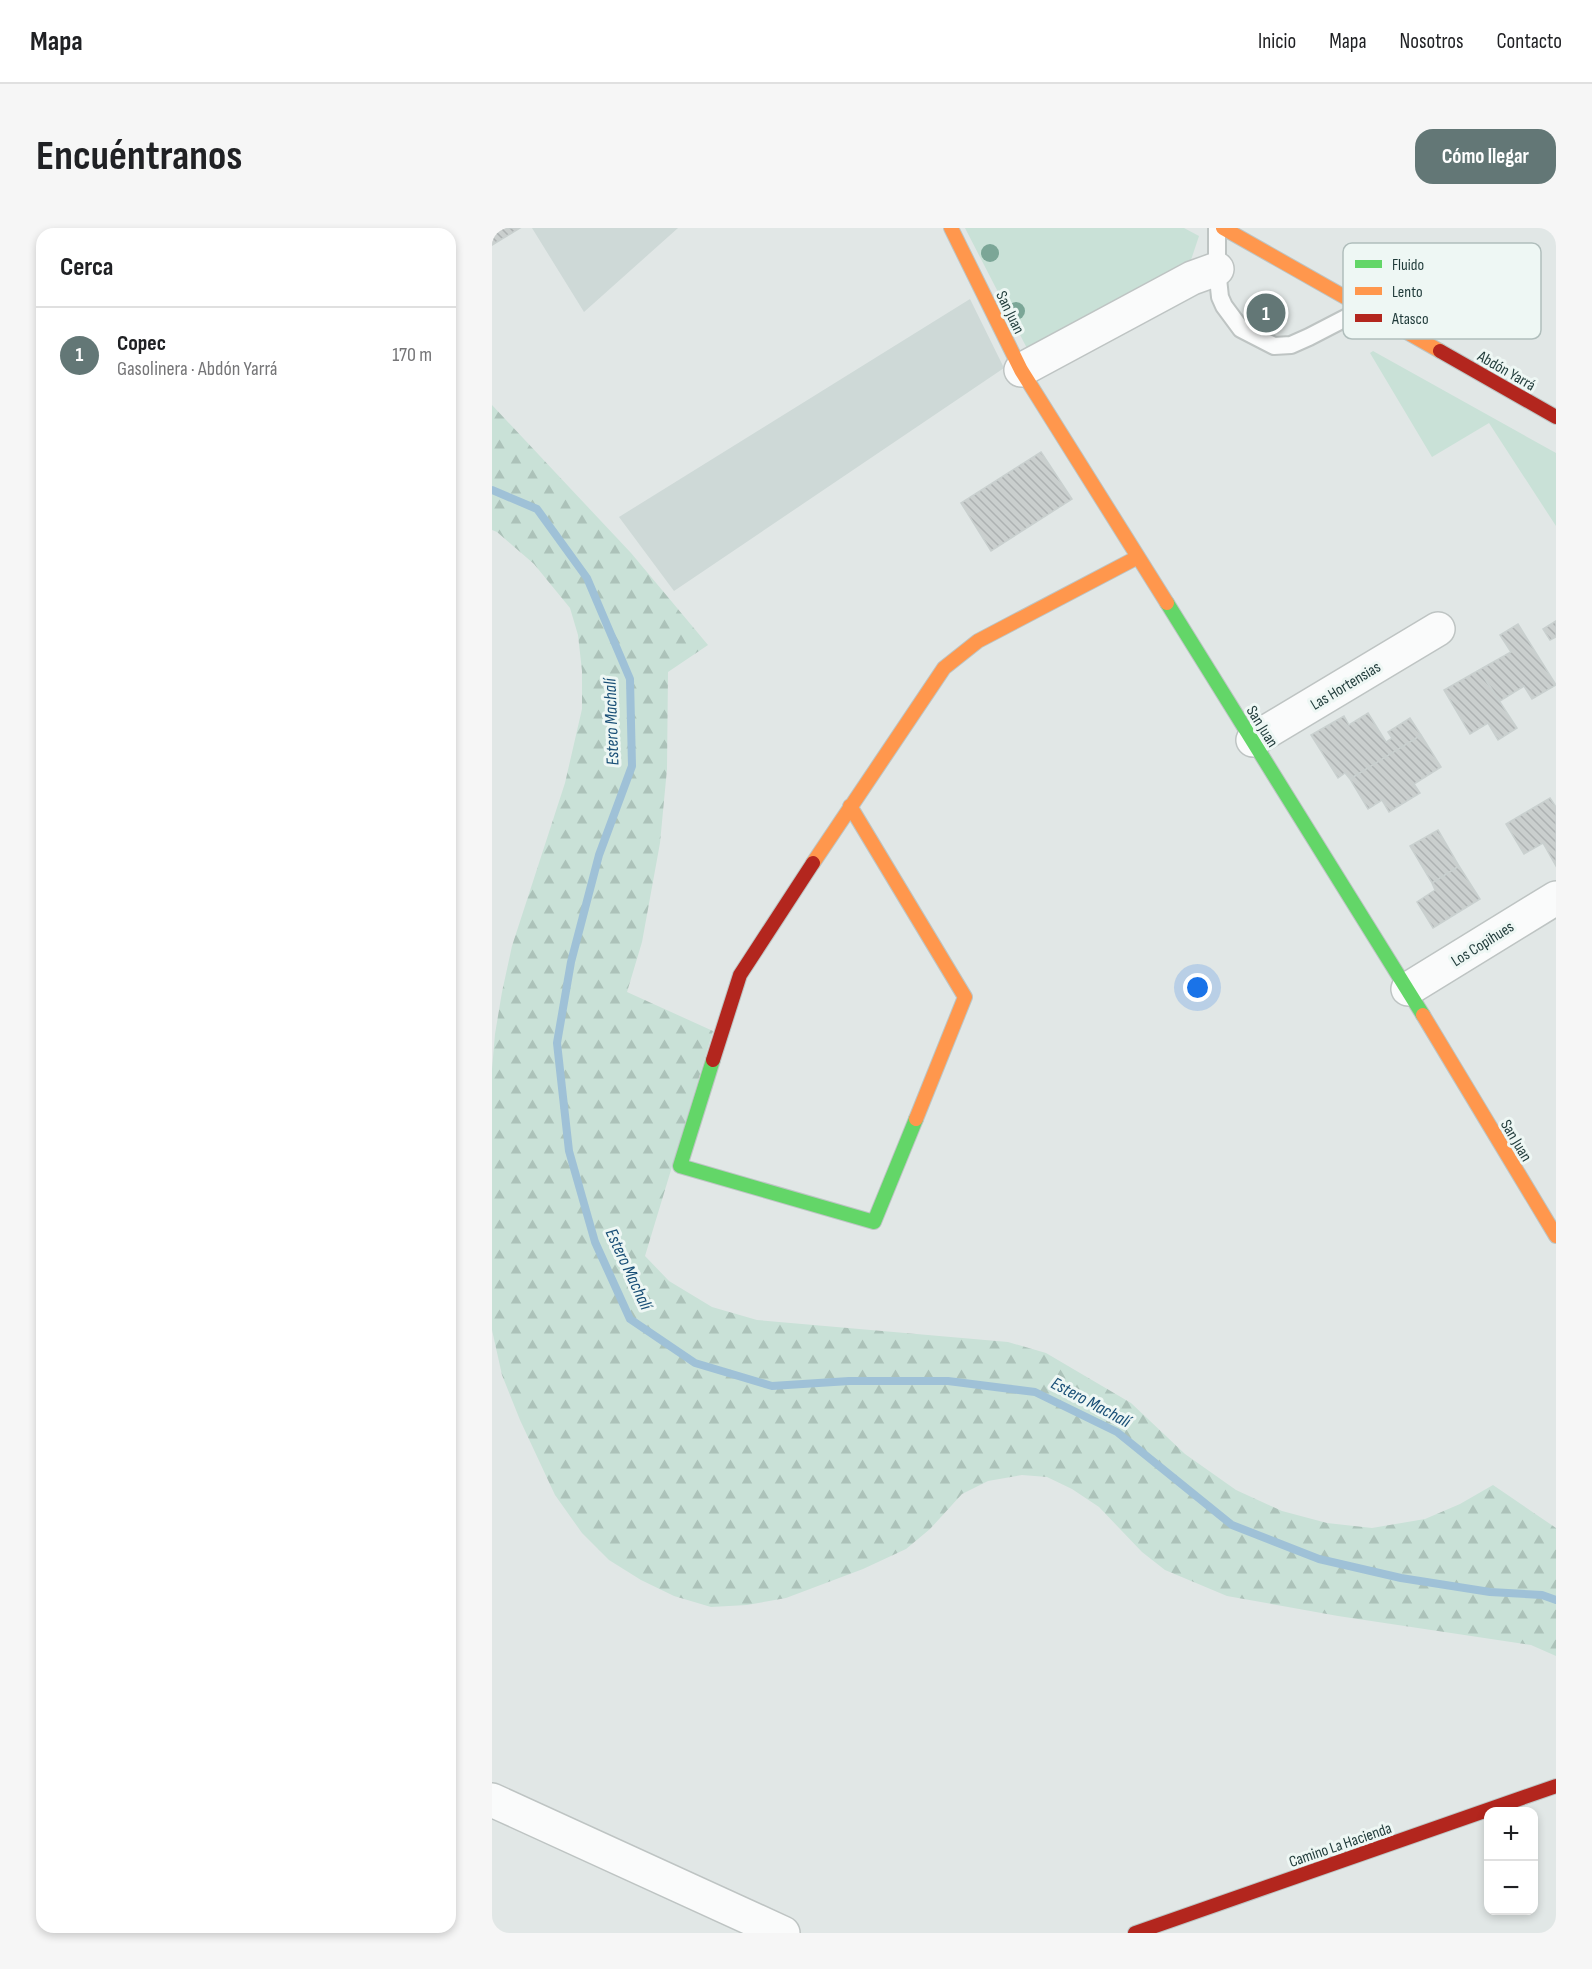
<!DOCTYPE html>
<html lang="es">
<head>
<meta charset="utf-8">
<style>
	:root { --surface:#fff; --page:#f6f6f6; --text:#202124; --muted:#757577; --line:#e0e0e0; --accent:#637776 }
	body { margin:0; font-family:"Sofia Sans Condensed",sans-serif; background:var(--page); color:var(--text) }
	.controls { position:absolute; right:18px; bottom:18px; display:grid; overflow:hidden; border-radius:12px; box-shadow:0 3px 9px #0003 }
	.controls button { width:54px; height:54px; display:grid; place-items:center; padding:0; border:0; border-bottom:2px solid var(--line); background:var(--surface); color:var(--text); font:30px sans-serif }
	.you { position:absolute; left:706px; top:760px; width:21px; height:21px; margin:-15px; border:4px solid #fff; border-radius:50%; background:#1a73e8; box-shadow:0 0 0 9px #1a73e833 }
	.badge { display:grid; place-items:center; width:39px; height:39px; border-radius:50%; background:var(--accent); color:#fff; font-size:20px; font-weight:700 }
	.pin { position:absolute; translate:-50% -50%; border:3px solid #fff; box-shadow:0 2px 6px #0006 }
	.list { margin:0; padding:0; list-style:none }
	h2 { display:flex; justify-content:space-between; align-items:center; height:78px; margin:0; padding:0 24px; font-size:26px }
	h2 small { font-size:20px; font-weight:400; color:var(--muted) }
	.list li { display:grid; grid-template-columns:39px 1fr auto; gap:18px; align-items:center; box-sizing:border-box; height:96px; padding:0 24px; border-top:2px solid var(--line) }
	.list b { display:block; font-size:22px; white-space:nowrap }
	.list p { margin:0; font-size:20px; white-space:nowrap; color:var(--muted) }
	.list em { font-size:20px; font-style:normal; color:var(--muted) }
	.map { position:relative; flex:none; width:1064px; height:1705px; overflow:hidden; border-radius:18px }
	header { display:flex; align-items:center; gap:36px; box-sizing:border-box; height:84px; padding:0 30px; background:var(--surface); border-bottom:2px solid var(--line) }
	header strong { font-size:28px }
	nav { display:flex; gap:33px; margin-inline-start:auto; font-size:21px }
	.intro { display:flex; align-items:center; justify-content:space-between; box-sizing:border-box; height:144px; padding:0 36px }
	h1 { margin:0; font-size:42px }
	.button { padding:15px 27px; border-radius:18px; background:var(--accent); color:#fff; font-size:21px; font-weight:700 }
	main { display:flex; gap:36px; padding:0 36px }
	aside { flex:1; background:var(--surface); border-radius:18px; box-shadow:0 3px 9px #0003 }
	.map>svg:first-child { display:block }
	.built { fill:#ced9d7 }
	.forest { fill:url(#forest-firs) }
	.park { fill:#c9e1d7 }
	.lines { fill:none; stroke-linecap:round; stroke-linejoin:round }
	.stream { stroke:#9fc1d7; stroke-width:8 }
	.building { fill:url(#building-back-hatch); stroke:#c9d0cf; stroke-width:1.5 }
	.lane-casing { stroke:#bec4c3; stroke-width:20 }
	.street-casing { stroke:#bec4c3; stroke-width:36 }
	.fast-casing { stroke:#bdc5c4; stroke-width:16 }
	.slow-casing { stroke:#bdc5c4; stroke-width:16 }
	.jam-casing { stroke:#bdc5c4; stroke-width:16 }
	.lane { stroke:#fafbfb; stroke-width:16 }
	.street { stroke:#fafbfb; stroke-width:33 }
	.fast { stroke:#63d668; stroke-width:14 }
	.slow { stroke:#ff974d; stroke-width:14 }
	.jam { stroke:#b3261e; stroke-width:14 }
	.tree { fill:#7ba697 }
	.labels { text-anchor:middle; stroke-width:6; stroke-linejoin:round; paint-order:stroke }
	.street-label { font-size:16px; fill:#1f3a39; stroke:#eef7f4 }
	.water-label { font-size:18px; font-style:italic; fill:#184e76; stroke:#eef7f4 }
	.key { fill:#eef7f4; stroke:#b0bebc; stroke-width:1.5 }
	.key-label { font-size:16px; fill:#1f3a39 }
</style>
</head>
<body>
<header>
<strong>Mapa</strong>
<nav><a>Inicio</a><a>Mapa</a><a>Nosotros</a><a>Contacto</a></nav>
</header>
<div class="intro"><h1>Encuéntranos</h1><a class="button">Cómo llegar</a></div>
<main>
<aside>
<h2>Cerca<small></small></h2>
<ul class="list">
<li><span class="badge">1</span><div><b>Copec</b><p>Gasolinera · Abdón Yarrá</p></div><em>170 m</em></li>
</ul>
</aside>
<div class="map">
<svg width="1064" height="1705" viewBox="0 0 1064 1705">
	<defs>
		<pattern id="forest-firs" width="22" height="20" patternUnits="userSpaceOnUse" patternTransform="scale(1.5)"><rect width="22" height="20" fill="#c9e1d7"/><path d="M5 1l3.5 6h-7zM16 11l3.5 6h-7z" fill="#acc2b9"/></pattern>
		<pattern id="building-back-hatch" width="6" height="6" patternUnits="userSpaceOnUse" patternTransform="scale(1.5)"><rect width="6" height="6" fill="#cacfce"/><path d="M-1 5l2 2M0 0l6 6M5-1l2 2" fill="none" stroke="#adb2b2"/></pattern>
	</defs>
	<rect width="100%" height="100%" fill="#e1e7e6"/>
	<path class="built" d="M40,0H186L92,84Z
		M478,71L512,140L182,363L127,289Z"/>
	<path class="forest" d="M0,177L139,325L216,417L176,444L175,541L168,615L150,714L135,764L221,803L153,1028L177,1053L220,1079L265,1092L516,1114L554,1125L639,1175L693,1226L744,1262L790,1283L835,1295L880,1300L933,1291L968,1276L1001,1257L1064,1300V1428L1039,1417L846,1388L735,1368L673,1342L650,1324L607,1279L580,1261L555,1249L530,1247L496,1253L470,1266L438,1301L414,1321L371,1341L294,1370L255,1377L219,1379L182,1368L149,1352L117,1332L90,1305L63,1267L28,1192L10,1147L0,1102V841L3,806L10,764L20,718L73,555L90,481V443L86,407L78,380L42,336L5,304L0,302Z"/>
	<path class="park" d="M473,0H692L707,8L696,41L540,130Z
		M881,123L1064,225V298L997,195L940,229L878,125Z"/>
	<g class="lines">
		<path class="stream" d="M0,262L45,281L95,350L138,451L140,538L107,627L79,734L65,815L77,923L103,1014L138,1091L203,1135L280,1158L357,1153H456L543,1164L625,1204L740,1297L827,1331L909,1350L998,1364L1050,1367L1064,1372"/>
	</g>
	<path class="building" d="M0,0H28L0,17Z
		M549,224L580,271L499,323L469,275Z
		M1064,393V409L1058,412L1051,401Z
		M1026,396L1064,457L1040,471L1032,458L1008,473L987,442L1019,424L1008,407Z
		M987,442L1025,500L1006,512L996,495L978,506L952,462Z
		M876,485L894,514L900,510L896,504L918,490L929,507L858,551L853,545L846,550L819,507L852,488L857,497Z
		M929,507L949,539L922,556L928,565L897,584L890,572L876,581L858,551Z
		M1058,570L1064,579V638L1051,615L1032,626L1014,596Z
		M946,602L967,638L940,655L918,618Z
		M967,638L988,671L941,700L925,674L943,662L940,655Z"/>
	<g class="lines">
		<defs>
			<path id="lane" d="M725,0V41L728,69L732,78L749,101L782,118L799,117L817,109L873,80"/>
			<path id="street" d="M529,142L700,50L725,41
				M761,512L946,401
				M916,761L1064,670
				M0,1572L291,1705"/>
			<path id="fast" d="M675,375L931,787
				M221,832L188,938L382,994L424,891"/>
			<path id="slow" d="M459,0L529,142L675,375
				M731,0L948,123
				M358,578L473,769L424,891
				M321,635L452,440L486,413L646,329
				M931,787L1064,1008"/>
			<path id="jam" d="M948,123L1064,189
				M221,832L248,747L321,635
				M643,1705L1064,1558"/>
		</defs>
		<use href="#lane" class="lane-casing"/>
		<use href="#street" class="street-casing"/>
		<use href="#fast" class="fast-casing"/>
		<use href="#slow" class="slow-casing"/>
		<use href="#jam" class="jam-casing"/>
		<use href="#lane" class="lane"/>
		<use href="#street" class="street"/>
		<use href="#fast" class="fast"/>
		<use href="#slow" class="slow"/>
		<use href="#jam" class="jam"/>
	</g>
	<g class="tree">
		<circle cx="498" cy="25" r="9"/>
		<circle cx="524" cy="83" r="9"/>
	</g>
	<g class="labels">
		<g class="street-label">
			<text transform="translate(519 84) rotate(64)" y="6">San Juan</text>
			<text transform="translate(1015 142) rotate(30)" y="6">Abdón Yarrá</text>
			<text transform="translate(853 457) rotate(-31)" y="6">Las Hortensias</text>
			<text transform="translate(771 498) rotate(58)" y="6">San Juan</text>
			<text transform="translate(990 715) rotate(-32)" y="6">Los Copihues</text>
			<text transform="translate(1025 912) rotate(59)" y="6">San Juan</text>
			<text transform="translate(848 1616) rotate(-19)" y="6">Camino La Hacienda</text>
		</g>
		<g class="water-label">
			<text transform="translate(119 494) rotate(-92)" y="6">Estero Machalí</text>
			<text transform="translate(137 1041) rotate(65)" y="6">Estero Machalí</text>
			<text transform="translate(599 1174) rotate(28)" y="6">Estero Machalí</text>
		</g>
	</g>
	<rect x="851" y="15" width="198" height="96" rx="9" class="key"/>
	<rect x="863" y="32" width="27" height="8" fill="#63d668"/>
	<rect x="863" y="59" width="27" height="8" fill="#ff974d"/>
	<rect x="863" y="86" width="27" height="8" fill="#b3261e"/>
	<g class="key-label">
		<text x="900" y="42">Fluido</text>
		<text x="900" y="69">Lento</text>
		<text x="900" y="96">Atasco</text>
	</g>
</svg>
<div class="controls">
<button>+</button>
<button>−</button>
</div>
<div class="you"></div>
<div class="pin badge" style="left:774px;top:85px">1</div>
</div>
</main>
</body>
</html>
